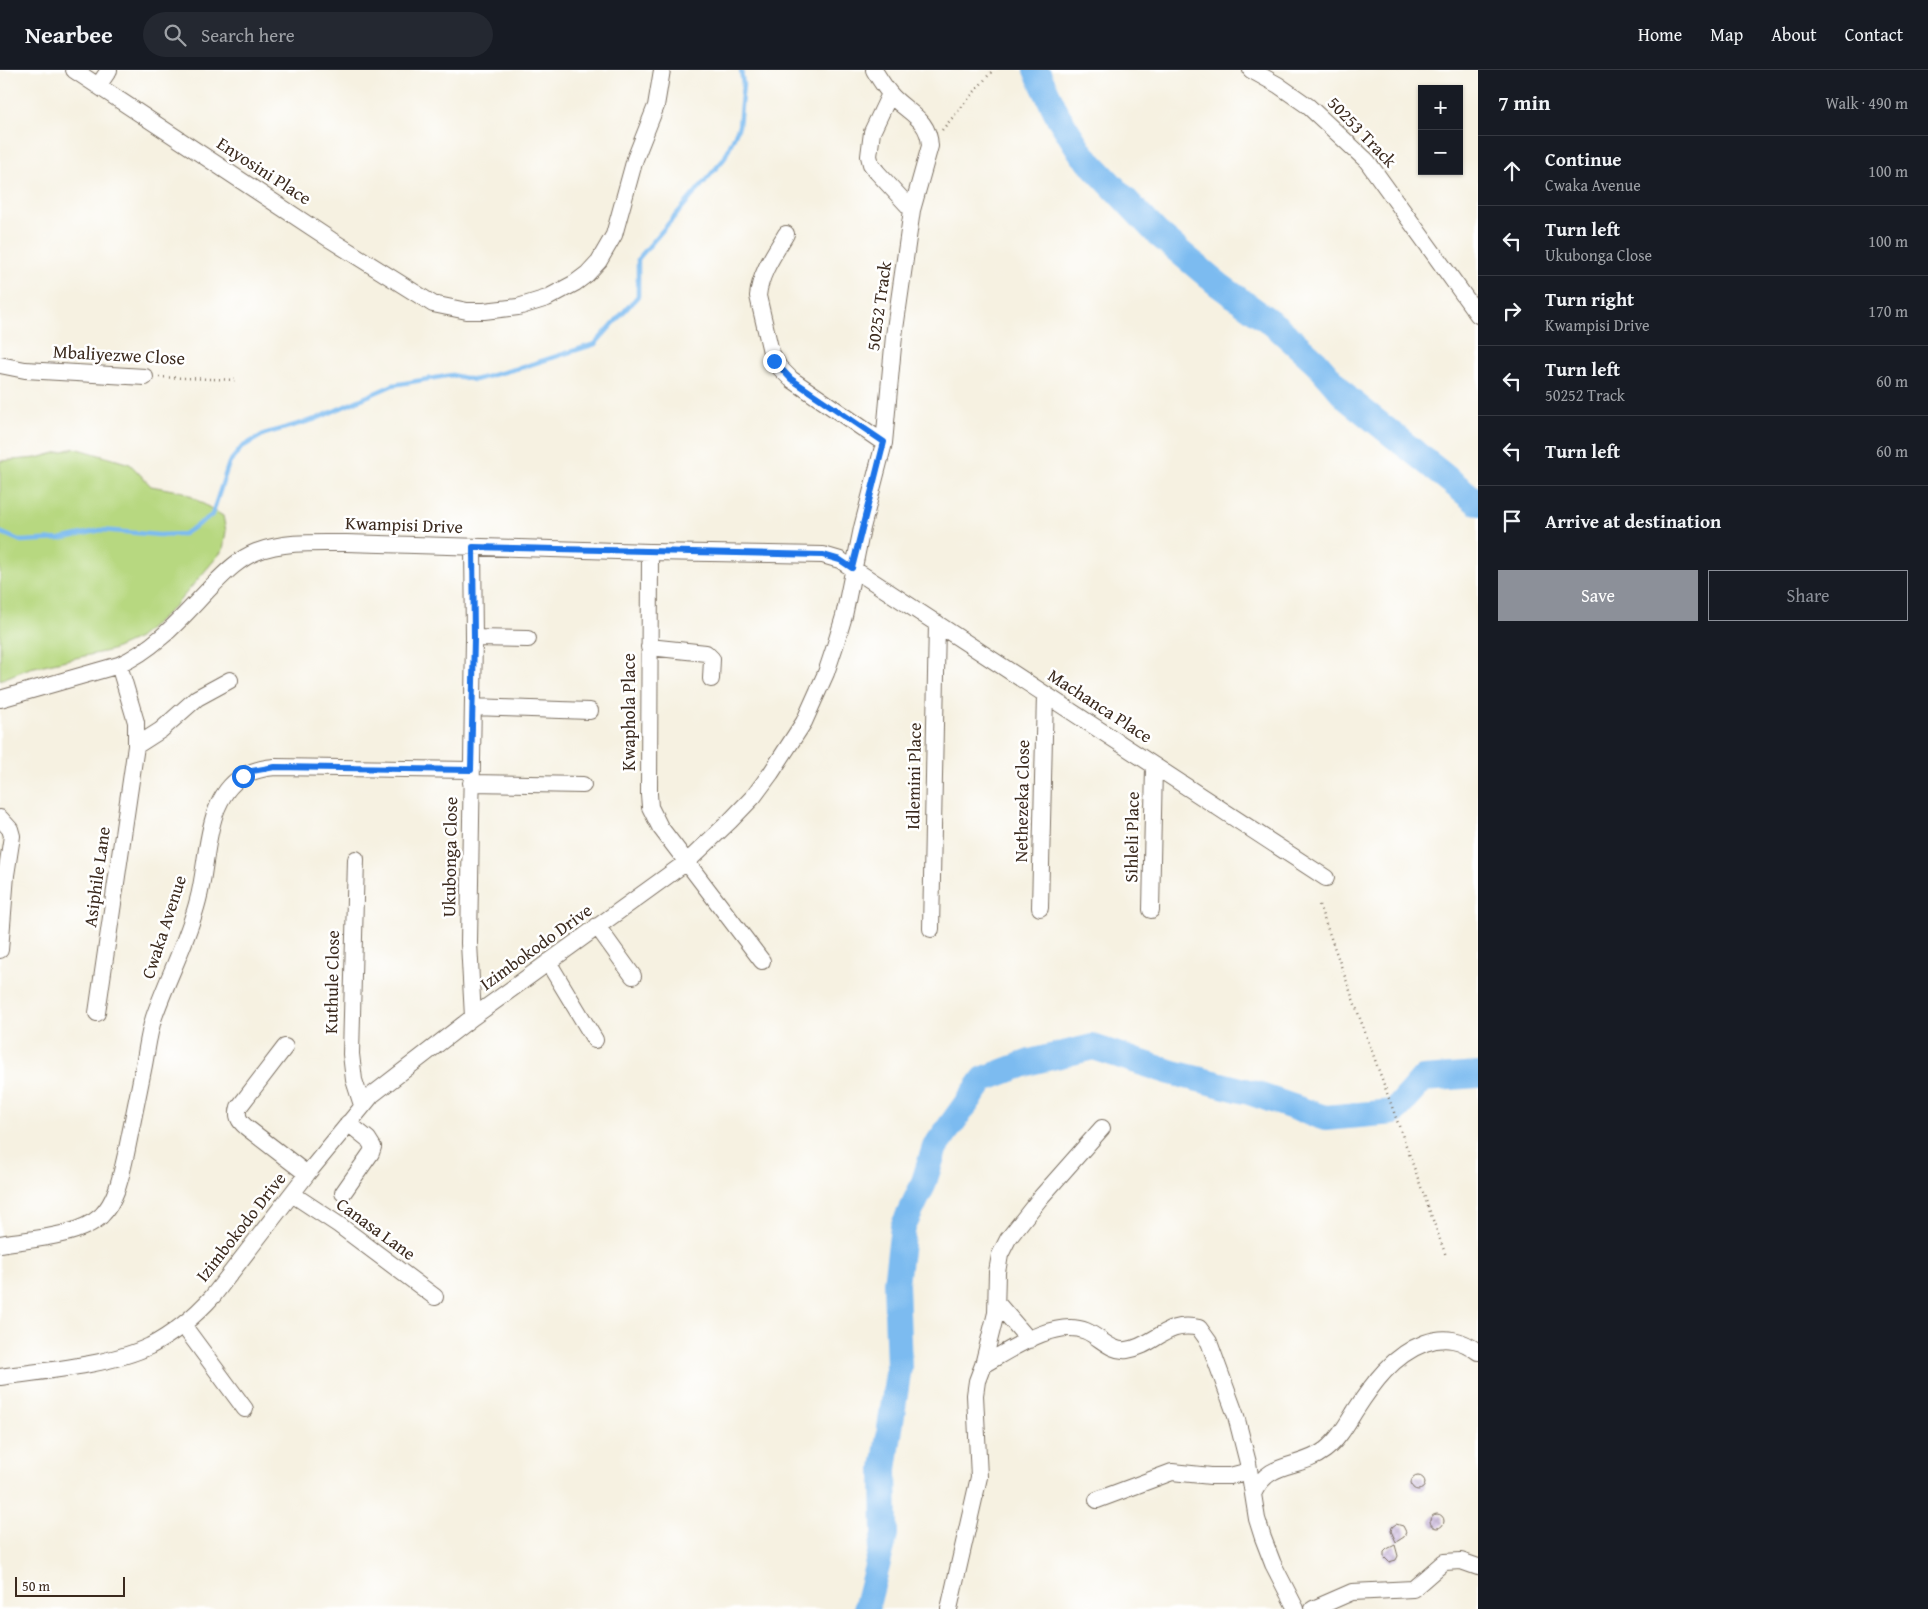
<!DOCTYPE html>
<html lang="en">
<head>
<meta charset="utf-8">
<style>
	:root { --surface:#171b24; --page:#242831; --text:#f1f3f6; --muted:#9ea1a6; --line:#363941; --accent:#8c9099 }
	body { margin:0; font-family:"Gentium Book Plus",serif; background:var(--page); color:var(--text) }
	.controls { position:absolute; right:15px; top:15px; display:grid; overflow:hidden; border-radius:0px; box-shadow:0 1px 4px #0004 }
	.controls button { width:45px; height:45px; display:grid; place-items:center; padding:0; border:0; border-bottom:1px solid var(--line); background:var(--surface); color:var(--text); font:25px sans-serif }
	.scale { position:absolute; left:15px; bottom:12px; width:110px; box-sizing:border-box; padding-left:5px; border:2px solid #3b2a1e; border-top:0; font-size:14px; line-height:18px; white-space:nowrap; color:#3b2a1e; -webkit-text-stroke:4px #fff; paint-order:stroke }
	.stop { position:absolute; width:15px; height:15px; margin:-11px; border:4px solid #1a73e8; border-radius:50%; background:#fff }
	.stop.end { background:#1a73e8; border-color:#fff; box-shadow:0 1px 5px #0008 }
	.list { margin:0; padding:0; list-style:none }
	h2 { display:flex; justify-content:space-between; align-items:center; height:65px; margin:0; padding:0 20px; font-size:21px }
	h2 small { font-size:16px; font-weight:400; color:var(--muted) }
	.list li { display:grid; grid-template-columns:32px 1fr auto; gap:15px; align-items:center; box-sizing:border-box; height:70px; padding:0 20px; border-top:1px solid var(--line) }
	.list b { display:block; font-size:19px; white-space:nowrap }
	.list p { margin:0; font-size:16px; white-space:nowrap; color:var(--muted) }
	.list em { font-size:16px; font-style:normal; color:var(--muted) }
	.actions { display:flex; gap:10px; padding:15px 20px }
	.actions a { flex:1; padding:11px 0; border:1px solid var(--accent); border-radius:0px; text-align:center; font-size:18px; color:var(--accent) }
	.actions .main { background:var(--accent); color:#fff }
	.icon { flex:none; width:28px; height:28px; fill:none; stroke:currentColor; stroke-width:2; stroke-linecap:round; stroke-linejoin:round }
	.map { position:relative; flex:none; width:1478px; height:1539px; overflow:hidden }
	header { display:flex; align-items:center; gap:30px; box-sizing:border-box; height:70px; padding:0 25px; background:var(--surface); border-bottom:1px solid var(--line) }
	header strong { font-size:24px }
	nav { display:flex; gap:28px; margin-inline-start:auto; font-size:18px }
	.search { width:350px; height:45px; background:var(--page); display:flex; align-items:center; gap:12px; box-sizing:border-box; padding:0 18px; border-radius:28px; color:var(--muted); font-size:19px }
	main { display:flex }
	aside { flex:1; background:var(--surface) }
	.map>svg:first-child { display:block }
	.green { fill:#b7d880; stroke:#79814f }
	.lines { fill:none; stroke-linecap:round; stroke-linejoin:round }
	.stream { stroke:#7cbbf0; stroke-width:4.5 }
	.river { stroke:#7cbbf0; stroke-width:26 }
	.building { fill:url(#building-cross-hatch) }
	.minor-casing { stroke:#7c7062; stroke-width:18 }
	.path { stroke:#7c7062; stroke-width:2.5; stroke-dasharray:1 4; stroke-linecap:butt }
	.minor { stroke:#fff; stroke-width:16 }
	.route { stroke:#1a73e8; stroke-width:6 }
	.labels { text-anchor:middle; stroke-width:5; stroke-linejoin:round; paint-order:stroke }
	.street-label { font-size:18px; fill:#3b2a1e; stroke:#fff }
</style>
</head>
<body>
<header>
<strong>Nearbee</strong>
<div class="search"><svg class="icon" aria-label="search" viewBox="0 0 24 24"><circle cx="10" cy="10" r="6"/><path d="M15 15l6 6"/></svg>Search here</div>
<nav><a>Home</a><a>Map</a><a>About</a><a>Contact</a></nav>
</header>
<main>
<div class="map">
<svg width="1478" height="1539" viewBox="0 0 1478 1539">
	<defs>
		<pattern id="building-cross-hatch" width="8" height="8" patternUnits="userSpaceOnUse" patternTransform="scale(1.25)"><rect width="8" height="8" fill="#c7b2dc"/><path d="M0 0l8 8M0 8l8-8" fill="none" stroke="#a391b2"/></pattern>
	</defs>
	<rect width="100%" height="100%" fill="#fff"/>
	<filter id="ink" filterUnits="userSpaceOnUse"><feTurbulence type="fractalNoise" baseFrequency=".02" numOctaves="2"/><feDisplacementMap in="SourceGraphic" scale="10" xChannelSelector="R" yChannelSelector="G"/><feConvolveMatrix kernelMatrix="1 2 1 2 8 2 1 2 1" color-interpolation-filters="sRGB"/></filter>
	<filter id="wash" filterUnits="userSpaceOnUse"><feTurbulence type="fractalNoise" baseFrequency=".0096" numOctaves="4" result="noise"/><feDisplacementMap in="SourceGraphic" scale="20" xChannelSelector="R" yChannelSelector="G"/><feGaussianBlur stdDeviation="1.12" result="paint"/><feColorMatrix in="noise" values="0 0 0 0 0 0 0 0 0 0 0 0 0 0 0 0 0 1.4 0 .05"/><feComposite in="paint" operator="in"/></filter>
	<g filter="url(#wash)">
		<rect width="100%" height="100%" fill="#f6f1e1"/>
		<path class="green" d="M75,378L130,394L151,416L184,422L223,446L226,461L223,480L175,536L139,568L112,580L30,598L0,610V391L37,388Z"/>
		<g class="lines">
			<path class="stream" d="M0,462L21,471L60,469L101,460L159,465L184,464L212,445L229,393L242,377L264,364L316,349L393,315L452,305L474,310L523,297L595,274L638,226V189L724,89L739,56L743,15L741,0"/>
			<path class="river" d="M1036,0L1058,46L1082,84L1157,163L1219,215L1276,256L1316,292L1348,329L1478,433
				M866,1539L885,1465L884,1399L899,1297L896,1213L903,1157L923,1115L935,1077L984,1009L1030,992L1093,977L1170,1002L1249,1022L1325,1048L1394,1042L1423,1009L1478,1005"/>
		</g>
		<g id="blocks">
			<path class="building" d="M1411 1413a7 7 0 1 1 14 0a7 7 0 1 1-14 0Z
				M1430 1451a7 7 0 1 1 14 0a7 7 0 1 1-14 0Z
				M1396,1454L1403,1456L1406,1462L1404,1467L1396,1472L1391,1461L1392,1457Z
				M1395,1475L1398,1486L1396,1490L1389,1492L1384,1487V1482L1387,1479Z"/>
		</g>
	</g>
	<g filter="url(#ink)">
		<use href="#blocks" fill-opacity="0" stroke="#7c7062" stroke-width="1"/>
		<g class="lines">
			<defs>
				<path id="minor" d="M74,0L331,170L433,234L467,241H484L518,237L547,228L575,213L587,204L599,191L614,165L635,89L656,36L662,0
					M1251,0L1278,15L1308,36L1367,91L1478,245
					M98,16L109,0
					M890,24L872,62L869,86L871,94L877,102L912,140
					M786,164C775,183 760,203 758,226L771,282L779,297L791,309L884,373
					M0,295L25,300L145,307
					M473,477L474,568L469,873L473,947
					M650,482L649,724L650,737L660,757L762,891
					M474,568L528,569
					M649,577L706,583L712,589L711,609
					M0,629L119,595C157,578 183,546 211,517C224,504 238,489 256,482C284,471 317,473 346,473L650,482L823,485L840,490L852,498L1326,808
					M473,637L590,641
					M136,676L161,660L197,628L230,610
					M471,713L583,715
					M0,748L10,759L12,766L6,805L0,880
					M356,789L351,984L354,1010L362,1035
					M1040,838L1045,624
					M1151,840L1154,696
					M597,856L633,906
					M931,859L937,553
					M548,892L595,970
					M97,943L136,676V652L119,595
					M285,977L239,1037C236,1046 239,1051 246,1057L307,1104
					M343,1123L371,1083L373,1077L368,1069L348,1053
					M292,1124L339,1155L435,1227
					M0,1174C30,1169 78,1167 101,1146C117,1130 121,1105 126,1084C132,1054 138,1024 144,995C147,979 149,962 154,947C168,907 188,870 198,830C209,791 204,729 243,706C253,700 264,698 275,697L471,700
					M997,1233L1029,1270
					M183,1255L245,1339
					M983,1295C1010,1280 1055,1248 1086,1261C1100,1267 1111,1282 1127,1280C1155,1276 1166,1250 1199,1258L1209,1272L1236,1346L1248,1393L1257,1449L1263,1468L1273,1494L1296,1539
					M0,1307C44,1301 111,1295 150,1276C175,1263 195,1246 213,1226L307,1104L372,1025L473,947L688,791L730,751L754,726L771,703L804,652L826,603L835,576L844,546L862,458L884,373L894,266L912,140L930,76C929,49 908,43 892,26C885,18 879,8 874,0
					M1253,1424C1269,1389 1299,1400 1325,1380C1338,1370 1347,1354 1355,1341C1373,1313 1393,1285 1425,1273C1445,1266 1461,1269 1478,1282
					M1097,1430L1172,1402L1211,1406H1230L1249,1401
					M949,1539L979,1407L975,1325L977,1311L983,1295L996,1243L997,1202L1000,1185L1008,1169L1041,1127L1102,1058
					M1313,1539L1352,1522L1413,1519L1444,1492L1461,1491L1478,1497"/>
			</defs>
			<use href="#minor" class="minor-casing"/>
			<path class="path" d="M942,60L993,0
				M159,307L237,310
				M1319,835L1446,1186"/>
			<use href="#minor" class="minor"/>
		</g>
	</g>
	<g class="lines" filter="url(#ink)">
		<path class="route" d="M243,706L252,701L275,697L471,700L474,568L473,477L823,485L840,490L852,498L884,372L791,309L774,291"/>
	</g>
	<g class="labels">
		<g class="street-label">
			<text transform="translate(1362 62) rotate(46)" y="6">50253 Track</text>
			<text transform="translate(264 101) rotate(33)" y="6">Enyosini Place</text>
			<text transform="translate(879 236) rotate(-82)" y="6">50252 Track</text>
			<text transform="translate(119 285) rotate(3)" y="6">Mbaliyezwe Close</text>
			<text transform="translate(404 455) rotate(2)" y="6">Kwampisi Drive</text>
			<text transform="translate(1100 636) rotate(33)" y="6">Machanca Place</text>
			<text transform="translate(629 642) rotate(-90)" y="6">Kwaphola Place</text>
			<text transform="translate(914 706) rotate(-89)" y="6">Idlemini Place</text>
			<text transform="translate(1022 731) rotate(-89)" y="6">Nethezeka Close</text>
			<text transform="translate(1132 767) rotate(-89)" y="6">Sihleli Place</text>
			<text transform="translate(450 787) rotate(-89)" y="6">Ukubonga Close</text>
			<text transform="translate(97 807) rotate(-82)" y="6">Asiphile Lane</text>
			<text transform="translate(164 857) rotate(-72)" y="6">Cwaka Avenue</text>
			<text transform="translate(536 877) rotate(-36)" y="6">Izimbokodo Drive</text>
			<text transform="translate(332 912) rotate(-89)" y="6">Kuthule Close</text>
			<text transform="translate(241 1157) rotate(-52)" y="6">Izimbokodo Drive</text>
			<text transform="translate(376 1159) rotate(36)" y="6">Canasa Lane</text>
		</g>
	</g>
</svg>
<div class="controls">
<button>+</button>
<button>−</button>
</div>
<div class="scale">50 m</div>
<div class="stop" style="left:243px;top:706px"></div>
<div class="stop end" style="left:774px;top:291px"></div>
</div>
<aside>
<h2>7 min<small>Walk · 490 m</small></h2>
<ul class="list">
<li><svg class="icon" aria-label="ahead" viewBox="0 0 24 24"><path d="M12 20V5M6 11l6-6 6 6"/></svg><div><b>Continue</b><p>Cwaka Avenue</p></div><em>100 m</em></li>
<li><svg class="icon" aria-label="left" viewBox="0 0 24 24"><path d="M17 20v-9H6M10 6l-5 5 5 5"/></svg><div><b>Turn left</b><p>Ukubonga Close</p></div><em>100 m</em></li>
<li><svg class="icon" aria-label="right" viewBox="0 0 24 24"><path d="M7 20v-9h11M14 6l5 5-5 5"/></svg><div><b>Turn right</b><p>Kwampisi Drive</p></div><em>170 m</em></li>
<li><svg class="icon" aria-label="left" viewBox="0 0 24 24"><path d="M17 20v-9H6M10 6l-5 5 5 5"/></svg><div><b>Turn left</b><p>50252 Track</p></div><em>60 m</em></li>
<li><svg class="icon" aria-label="left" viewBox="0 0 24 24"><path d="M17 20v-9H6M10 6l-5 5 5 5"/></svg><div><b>Turn left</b></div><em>60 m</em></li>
<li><svg class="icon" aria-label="arrive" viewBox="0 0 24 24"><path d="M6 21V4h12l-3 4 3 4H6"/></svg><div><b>Arrive at destination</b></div></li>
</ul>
<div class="actions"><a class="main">Save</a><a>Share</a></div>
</aside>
</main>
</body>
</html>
